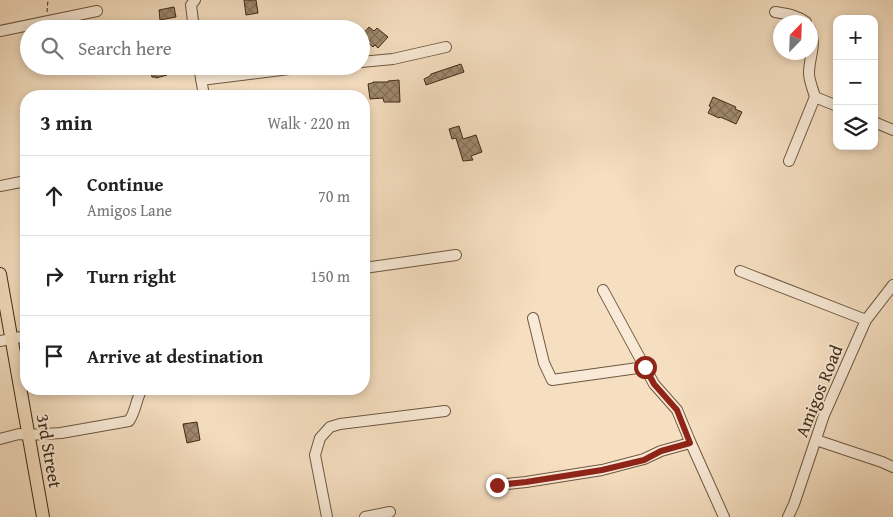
<!DOCTYPE html>
<html lang="en">
<head>
<meta charset="utf-8">
<style>
	:root { --surface:#fff; --page:#f6f6f6; --text:#222; --muted:#767676; --line:#e0e0e0 }
	body { margin:0; font-family:"Gentium Book Plus",serif; background:var(--page); color:var(--text) }
	.controls { position:absolute; right:15px; top:15px; display:grid; overflow:hidden; border-radius:10px; box-shadow:0 2px 8px #0003 }
	.controls button { width:45px; height:45px; display:grid; place-items:center; padding:0; border:0; border-bottom:1px solid var(--line); background:var(--surface); color:var(--text); font:25px sans-serif }
	.compass { position:absolute; left:773px; top:15px; width:45px; height:45px; border-radius:50%; background:var(--surface); box-shadow:0 2px 8px #0003; rotate:23deg }
	.stop { position:absolute; width:15px; height:15px; margin:-11px; border:4px solid #8f2418; border-radius:50%; background:#fff }
	.stop.end { background:#8f2418; border-color:#fff; box-shadow:0 1px 5px #0008 }
	.list { margin:0; padding:0; list-style:none }
	h2 { display:flex; justify-content:space-between; align-items:center; height:65px; margin:0; padding:0 20px; font-size:21px }
	h2 small { font-size:16px; font-weight:400; color:var(--muted) }
	.list li { display:grid; grid-template-columns:32px 1fr auto; gap:15px; align-items:center; box-sizing:border-box; height:80px; padding:0 20px; border-top:1px solid var(--line) }
	.list b { display:block; font-size:19px; white-space:nowrap }
	.list p { margin:0; font-size:16px; white-space:nowrap; color:var(--muted) }
	.list em { font-size:16px; font-style:normal; color:var(--muted) }
	.icon { flex:none; width:28px; height:28px; fill:none; stroke:currentColor; stroke-width:2; stroke-linecap:round; stroke-linejoin:round }
	.map { position:relative; flex:none; width:893px; height:517px; overflow:hidden }
	.search { position:absolute; background:var(--surface); box-shadow:0 2px 8px #0003; left:20px; top:20px; width:350px; height:55px; display:flex; align-items:center; gap:12px; box-sizing:border-box; padding:0 18px; border-radius:28px; color:var(--muted); font-size:19px }
	.panel { position:absolute; background:var(--surface); box-shadow:0 2px 8px #0003; left:20px; top:90px; width:350px; height:305px; border-radius:20px }
	.map>svg:first-child { display:block }
	.building { fill:url(#building-cross-hatch); stroke:#402b15 }
	.lines { fill:none; stroke-linecap:round; stroke-linejoin:round }
	.minor-casing { stroke:#6e5840; stroke-width:12 }
	.major-casing { stroke:#402b15; stroke-width:14 }
	.path { stroke:#402b15; stroke-width:1; stroke-dasharray:4 2.5; stroke-linecap:butt }
	.minor { stroke:#f9ead7; stroke-width:10 }
	.major { stroke:#f6dfc1; stroke-width:12 }
	.route { stroke:#8f2418; stroke-width:6 }
	.labels { text-anchor:middle; stroke-width:4; stroke-linejoin:round; paint-order:stroke }
	.street-label { font-size:18px; fill:#402b15; stroke:#f9ead7 }
</style>
</head>
<body>
<div class="map">
<svg width="893" height="517" viewBox="0 0 893 517">
	<defs>
		<pattern id="building-cross-hatch" width="8" height="8" patternUnits="userSpaceOnUse" patternTransform="scale(1.25)"><rect width="8" height="8" fill="#9f896e"/><path d="M0 0l8 8M0 8l8-8" fill="none" stroke="#837059"/></pattern>
	</defs>
	<rect width="100%" height="100%" fill="#f6dfc1"/>
	<filter id="stains"><feTurbulence type="fractalNoise" baseFrequency=".004" numOctaves="4"/><feColorMatrix values="0 0 0 0 .2 0 0 0 0 .09 0 0 0 0 .02 0 0 0 .5 -.17"/></filter>
	<radialGradient id="worn" r=".72"><stop offset=".6" stop-color="#630" stop-opacity="0"/><stop offset="1" stop-color="#630" stop-opacity=".3"/></radialGradient>
	<path class="building" d="M244,0H256L258,13L246,15Z
		M174,7L176,17L160,20L159,10Z
		M369,27L374,31L377,28L388,37L378,48L375,45L373,47L366,41L361,46V36Z
		M461,64L464,72L426,85L424,79L430,76L431,74Z
		M153,66H183V69L166,73L167,75L156,78L155,77H152L150,68L153,67Z
		M399,80L400,102H384L383,98L370,99L368,84L372,83L373,82H388V81Z
		M713,97L736,107L735,109L742,112L736,124L725,119L720,117L719,118L708,113L711,107L709,106Z
		M459,126L463,139L476,135L482,152L471,156L473,160L463,161L456,138L452,139L449,129Z
		M197,422L200,440L187,443L183,424Z"/>
	<g class="lines">
		<defs>
			<path id="minor" d="M775,12C786,14 797,15 806,22
				M194,29L191,5L195,0
				M810,29C817,45 809,57 809,73C809,81 813,89 815,97
				M0,31L97,11
				M361,62L393,59L446,47
				M199,66L204,96
				M201,80L313,66
				M874,122L893,130
				M789,161L815,97L837,106
				M0,186L26,181
				M364,268L456,255
				M740,271L866,320
				M603,290L654,384L677,410L689,439L724,517
				M533,318L544,363L552,380L645,367
				M0,341L26,336
				M0,439L19,434L28,435L61,433L129,421C136,411 136,399 142,389
				M816,440L882,462L893,467
				M497,485L526,482L602,470L644,459L661,451L690,443
				M327,517L315,455L320,438L330,427L340,424L445,411
				M365,517L390,512
				M788,517L794,504L824,415L866,320L893,285"/>
			<path id="major" d="M0,274L43,517"/>
		</defs>
		<use href="#minor" class="minor-casing"/>
		<use href="#major" class="major-casing"/>
		<path class="path" d="M47,12L48,0"/>
		<use href="#minor" class="minor"/>
		<use href="#major" class="major"/>
	</g>
	<g class="lines">
		<path class="route" d="M497,485L526,482L602,470L644,460L661,451L690,443L677,410L654,384L645,367"/>
	</g>
	<g class="labels">
		<g class="street-label">
			<text transform="translate(819 391) rotate(-68)" y="6">Amigos Road</text>
			<text transform="translate(49 451) rotate(80)" y="6">3rd Street</text>
		</g>
	</g>
	<rect width="100%" height="100%" filter="url(#stains)"/>
	<rect width="100%" height="100%" fill="url(#worn)"/>
</svg>
<div class="controls">
<button>+</button>
<button>−</button>
<button><svg class="icon" aria-label="layers" viewBox="0 0 24 24"><path d="M12 4l9 5-9 5-9-5zM3 14l9 5 9-5"/></svg></button>
</div>
<svg class="compass" viewBox="-18 -18 36 36"><path d="M0-13l5 13h-10z" fill="#e53935"/><path d="M0 13l5-13h-10z" fill="#767676"/></svg>
<div class="stop" style="left:645px;top:367px"></div>
<div class="stop end" style="left:497px;top:485px"></div>
<div class="search"><svg class="icon" aria-label="search" viewBox="0 0 24 24"><circle cx="10" cy="10" r="6"/><path d="M15 15l6 6"/></svg>Search here</div>
<section class="panel">
<h2>3 min<small>Walk · 220 m</small></h2>
<ul class="list">
<li><svg class="icon" aria-label="ahead" viewBox="0 0 24 24"><path d="M12 20V5M6 11l6-6 6 6"/></svg><div><b>Continue</b><p>Amigos Lane</p></div><em>70 m</em></li>
<li><svg class="icon" aria-label="right" viewBox="0 0 24 24"><path d="M7 20v-9h11M14 6l5 5-5 5"/></svg><div><b>Turn right</b></div><em>150 m</em></li>
<li><svg class="icon" aria-label="arrive" viewBox="0 0 24 24"><path d="M6 21V4h12l-3 4 3 4H6"/></svg><div><b>Arrive at destination</b></div></li>
</ul>
</section>
</div>
</body>
</html>
